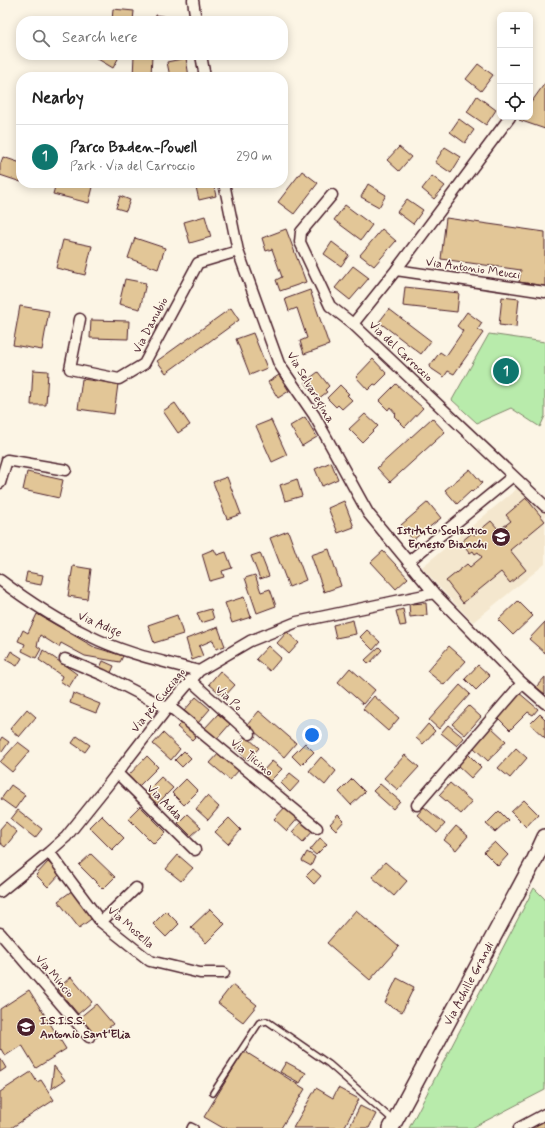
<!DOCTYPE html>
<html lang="en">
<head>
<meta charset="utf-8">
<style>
	:root { --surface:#fff; --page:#f2f2f2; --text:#222; --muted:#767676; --line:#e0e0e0; --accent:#0f766e }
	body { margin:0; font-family:Mynerve,sans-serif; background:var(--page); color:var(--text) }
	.controls { position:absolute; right:12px; top:12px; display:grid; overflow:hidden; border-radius:8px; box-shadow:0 2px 10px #0003 }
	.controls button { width:36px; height:36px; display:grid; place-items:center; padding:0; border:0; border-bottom:1px solid var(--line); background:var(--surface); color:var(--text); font:20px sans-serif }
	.you { position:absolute; left:312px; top:735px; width:14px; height:14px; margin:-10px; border:3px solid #fff; border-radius:50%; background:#1a73e8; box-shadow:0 0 0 6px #1a73e833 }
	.badge { display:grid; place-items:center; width:26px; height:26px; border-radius:50%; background:var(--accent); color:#fff; font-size:13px; font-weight:700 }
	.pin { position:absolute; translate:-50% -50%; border:2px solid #fff; box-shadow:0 1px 4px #0006 }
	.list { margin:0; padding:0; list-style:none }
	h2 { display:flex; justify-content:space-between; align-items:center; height:52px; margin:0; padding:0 16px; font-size:17px }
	h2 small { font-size:13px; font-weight:400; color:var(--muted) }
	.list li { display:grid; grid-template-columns:26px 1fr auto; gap:12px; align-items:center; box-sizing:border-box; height:64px; padding:0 16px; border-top:1px solid var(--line) }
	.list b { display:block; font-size:15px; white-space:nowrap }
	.list p { margin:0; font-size:13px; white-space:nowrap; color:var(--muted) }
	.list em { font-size:13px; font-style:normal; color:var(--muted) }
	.icon { flex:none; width:22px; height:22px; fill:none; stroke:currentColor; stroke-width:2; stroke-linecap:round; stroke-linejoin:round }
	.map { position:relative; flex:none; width:545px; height:1128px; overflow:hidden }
	.search { position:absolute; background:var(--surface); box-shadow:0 2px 10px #0003; left:16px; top:16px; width:272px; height:44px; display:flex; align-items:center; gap:10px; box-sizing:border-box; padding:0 14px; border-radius:16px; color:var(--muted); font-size:15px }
	.panel { position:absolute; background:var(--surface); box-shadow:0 2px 10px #0003; left:16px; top:72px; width:272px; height:116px; border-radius:16px }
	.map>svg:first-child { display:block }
	.built { fill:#f4e7ce }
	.green { fill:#b8ebab; stroke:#81856b }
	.building { fill:#e2c697; stroke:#4a1f2b }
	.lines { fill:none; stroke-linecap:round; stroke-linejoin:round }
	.service-casing { stroke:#4a1f2b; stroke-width:8 }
	.minor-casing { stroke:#4a1f2b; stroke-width:13 }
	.secondary-casing { stroke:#4a1f2b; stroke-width:18 }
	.service { stroke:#fcf5e5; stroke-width:5 }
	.minor { stroke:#fcf5e5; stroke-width:10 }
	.secondary { stroke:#fcf5e5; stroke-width:15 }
	.labels { text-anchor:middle; stroke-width:3; stroke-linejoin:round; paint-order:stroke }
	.street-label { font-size:12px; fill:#4a1f2b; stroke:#fcf5e5 }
	.poi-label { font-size:12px; font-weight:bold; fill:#4a1f2b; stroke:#fcf5e5; text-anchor:end }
</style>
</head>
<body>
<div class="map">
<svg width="545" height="1128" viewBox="0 0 545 1128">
	<rect width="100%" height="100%" fill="#fcf5e5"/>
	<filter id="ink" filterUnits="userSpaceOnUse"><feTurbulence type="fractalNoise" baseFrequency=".025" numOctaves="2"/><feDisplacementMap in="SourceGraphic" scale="8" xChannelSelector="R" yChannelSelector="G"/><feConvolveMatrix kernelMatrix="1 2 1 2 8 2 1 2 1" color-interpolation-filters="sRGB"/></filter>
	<g filter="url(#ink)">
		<path class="built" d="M519,487L545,511V564L473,622L440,588L422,567Z"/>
		<path class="green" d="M489,334L545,342V416L540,427L511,408L477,423L452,400Z
			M534,888L545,899V1090L472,1128H409Z"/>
		<path class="building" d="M113,9L134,11L133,21H112Z
			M156,15L181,19L180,21H155Z
			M91,55H120L113,68Z
			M134,55H152L151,77H133Z
			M186,58L189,77H170L167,62Z
			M478,64L493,75L481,91L466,79Z
			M545,83V129L519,120L521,117H530V104Z
			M477,96L496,110L486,125L467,112Z
			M459,119L474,130L465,143L450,132Z
			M399,147L411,157L399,171L387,160Z
			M445,147L461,157L451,173L435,162Z
			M3,157L21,163V182L0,175V165Z
			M302,171L318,183L294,214L278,202Z
			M432,176L445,186L434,199L422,189Z
			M56,183H94L89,203L53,194Z
			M195,183H213L216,196L199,200Z
			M368,184L386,195L379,207L361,197Z
			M120,196L130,200L126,211L116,208Z
			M407,199L423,210L413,224L397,212Z
			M345,205L372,225L361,240L334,220Z
			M205,216L211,237L190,243L184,222Z
			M446,218L545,232V286L519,282L521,270L441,259Z
			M286,229L306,282L280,291L276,280L282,277L272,249L266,251L262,238Z
			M382,229L396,241L374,266L360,255Z
			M135,238L165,248L158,269L128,258Z
			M63,240L92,246L85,275L56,268Z
			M332,242L349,255L341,266L324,254Z
			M353,266L369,278L350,300L335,288Z
			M125,279L146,283L140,309L119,304Z
			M405,287L459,293L457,312L403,306Z
			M310,290L329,345L304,354L300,341L307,338L297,308L289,311L285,299Z
			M502,297L519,299L516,327L499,325Z
			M20,306L49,311L42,350L13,345Z
			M231,308L239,320L166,373L157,361Z
			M389,309L431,341L421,354L379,322Z
			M467,312L482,323L478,329L483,333L454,374L448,371L444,377L429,367L440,352L446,356L463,331L457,326Z
			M91,320L129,321L128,339L90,338Z
			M253,333L267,368L250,375L236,339Z
			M373,359L387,374L376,385L374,384L368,390L356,377Z
			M33,370L48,371L46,405H31Z
			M318,372L329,386L325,390L327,392L318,399L305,382Z
			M279,375L289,391L278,398L268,382Z
			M82,379L118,384L114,414L78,409Z
			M396,384L423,408L405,427L394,416L396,414L390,407L388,410L379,401Z
			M340,385L349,394L347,395L352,400L342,409L338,405L336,407L327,398Z
			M175,403L190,425L178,433L163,411Z
			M365,414L378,426L362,442L349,429Z
			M305,417L317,437L302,446L290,426Z
			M432,418L445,432L390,482L377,468Z
			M271,420L287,455L272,462L256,426Z
			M331,462L338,479L322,486L315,469Z
			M470,469L482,483L472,492L471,491L457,504L445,490Z
			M27,472L63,480L59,498L23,490Z
			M227,477L241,514L227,519L213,482Z
			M297,479L302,496L285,501L280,485Z
			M526,498L545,521L510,550L526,570L510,583L501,572L463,603L446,581L467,564L470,567L482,557L478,552L475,554L473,551L470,553L461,542L473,532L474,535L491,521L499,530L511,521L506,515Z
			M344,501L354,527L338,533L328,508Z
			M428,502L441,518L413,540L401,525Z
			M288,531L306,580L289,587L270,538Z
			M214,549L217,555L226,552L232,568L222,571L224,577L210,581L202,554Z
			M329,549L341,586L324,592L311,555Z
			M383,551L408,578L396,589L371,562Z
			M260,553L269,576L260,579L251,556Z
			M73,566L91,569L87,599L68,596Z
			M27,572L43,575L41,585L25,582Z
			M255,575L261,592L270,589L276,606L257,613L245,578Z
			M244,597L251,617L232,623L225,603Z
			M518,601L533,616L513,635L498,620Z
			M426,603L427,615L410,617L409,604Z
			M211,609L214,619L201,623L197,613Z
			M403,609L406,625L400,626L396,611Z
			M37,614L94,647L123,656L120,662L85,656L61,643L59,647L40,635L37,646L41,649L36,658L22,651L25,644L18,641L23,630L28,633Z
			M177,615L183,634L154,643L148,625Z
			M353,620L356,634L336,638L333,625Z
			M545,622V653L529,639Z
			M218,627L225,646L216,649L213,640L199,646L203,656L192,660L186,639Z
			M367,630L380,642L373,650L360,637Z
			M287,632L299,643L289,654L277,643Z
			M268,646L281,658L270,671L256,659Z
			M449,646L466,661L444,685L427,671Z
			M379,647L382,650L369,664L365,660Z
			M43,650L77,674L69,687L60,681L62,676L39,660Z
			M11,651L22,658L17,666L6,660Z
			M103,661L114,666L109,677L98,672Z
			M478,665L490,676L476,690L465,679Z
			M350,668L375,690L363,704L338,682Z
			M220,671L235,685L224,697L209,684Z
			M545,677V694L536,687Z
			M460,685L470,694L439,729L429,720Z
			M518,692L538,709L533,715L528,712L510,730L496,716Z
			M73,693L100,704L96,713L70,703Z
			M374,696L399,718L388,731L363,709Z
			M196,697L210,709L198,723L184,711Z
			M469,706L481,717L465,735L452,724Z
			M27,709L36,717L19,737L10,729Z
			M259,711L296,743L284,757L247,725Z
			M218,714L230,724L216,740L204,729Z
			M540,714L545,719V738L530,724Z
			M184,720L199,733L192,740L177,727Z
			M428,724L435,731L423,744L416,738Z
			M448,725L464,738L457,746L441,733Z
			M491,727L506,741L488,761L473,747Z
			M163,733L180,749L171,760L153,744Z
			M77,736L90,745L85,752L72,743Z
			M246,736L259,748L248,760L235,748Z
			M2,737L9,742L2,752L0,750V740Z
			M18,742L30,751L12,772L0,762Z
			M305,743L314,752L301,765L292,756Z
			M516,748L527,758L510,778L498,768Z
			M184,751L191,758L182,767L175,760Z
			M220,752L240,769L230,780L210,763Z
			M468,754L481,767L471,778L457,765Z
			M405,755L419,767L398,790L384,778Z
			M147,756L158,767L138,787L127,777Z
			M321,757L336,771L325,785L309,771Z
			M272,761L282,769L270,781L261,773Z
			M290,773L300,781L290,792L281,783Z
			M161,777L173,788L155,806L144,794Z
			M186,779L198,791L184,805L172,793Z
			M352,779L365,792L351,805L339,792Z
			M450,783L472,802L461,814L439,795Z
			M380,784L400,801L393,809L373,791Z
			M11,785L25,795L15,809L1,799Z
			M207,796L219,807L208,820L196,809Z
			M524,800L538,814L526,827L511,812Z
			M287,805L300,816L287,831L274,819Z
			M140,806L166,832L154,844L128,818Z
			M424,807L445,824L437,833L417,815Z
			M18,810L42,829L35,838L11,819Z
			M499,811L508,820L495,832L486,824Z
			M187,814L201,827L191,836L178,823Z
			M101,815L124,838L112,850L89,827Z
			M338,815L344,821L336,830L330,824Z
			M229,818L241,830L228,844L215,832Z
			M303,820L314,830L303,842L292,832Z
			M6,822L17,832L5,847L0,843V829Z
			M456,826L468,836L456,850L444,840Z
			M320,838L327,844L316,855L310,850Z
			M495,842L508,855L498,866L484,852Z
			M307,852L315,857L311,866L302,861Z
			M91,854L115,877L103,889L79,865Z
			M178,855L193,868L181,881L166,869Z
			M48,862L60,874L48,887L36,875Z
			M385,862L407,881L394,896L372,877Z
			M313,869L321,876L314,884L306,876Z
			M73,890L94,917L79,928L58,901Z
			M210,909L225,924L206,943L191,927Z
			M356,910L399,947L370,980L327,943Z
			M166,911L179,924L166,937L153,924Z
			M71,977L92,1002L78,1014L57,989Z
			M397,978L414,987L402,1012L385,1003Z
			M232,985L257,1005L243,1022L218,1003Z
			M29,990L66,1049L36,1068L22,1045L5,1056L1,1049L0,1050V1009Z
			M96,1004L113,1024L96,1038L79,1018Z
			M244,1051L305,1089L281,1128H223L204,1117Z
			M0,1058L6,1068L0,1072Z
			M286,1062L306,1073L300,1083L280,1072Z
			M54,1066L65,1080L51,1089Z
			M31,1072L37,1082L41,1080L54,1100L11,1128H2L0,1127V1092Z
			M316,1088L333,1098L338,1088L359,1099L344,1128H293Z
			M360,1106L376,1114L369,1128H349Z
			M545,1121V1128H531Z"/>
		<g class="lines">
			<defs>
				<path id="service" d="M213,1093L259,1023L267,1021L329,1064L394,1121
					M190,1128L191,1126L195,1128"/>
				<path id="minor" d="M193,0L196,21
					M201,55L205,77
					M224,183L238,251L279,364L314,415L368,513L434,593L520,681L545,703
					M332,195L301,232L300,242L330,306L353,324L545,506
					M396,270L545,292
					M80,319L70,369L119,379L144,364L198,263L238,251
					M353,324L396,270L510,117
					M0,483L7,460L66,470
					M408,562L513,476
					M0,580C28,601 57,620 88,635C123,653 161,661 199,671
					M65,659L103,675L167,708
					M190,680L250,734
					M169,706L317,828
					M117,773L195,850
					M417,805L522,683
					M49,852L101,922L150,961L200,973H224
					M0,892L49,852L66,837L107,786L169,706L199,671L250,641L297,622L434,593
					M101,922L136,888
					M0,933L89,1037
					M519,1128L545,1114"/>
				<g id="secondary">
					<path id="s1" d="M391,1128L534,861L545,837"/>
				</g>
			</defs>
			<use href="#service" class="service-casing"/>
			<use href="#minor" class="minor-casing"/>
			<use href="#secondary" class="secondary-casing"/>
			<use href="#service" class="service"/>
			<use href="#minor" class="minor"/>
			<use href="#secondary" class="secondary"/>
		</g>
	</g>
	<defs>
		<symbol id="school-disc" viewBox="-11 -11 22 22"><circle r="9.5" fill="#4a1f2b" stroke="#fcf5e5"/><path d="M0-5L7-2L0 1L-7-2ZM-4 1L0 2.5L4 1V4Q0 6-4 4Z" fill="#fff"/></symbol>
	</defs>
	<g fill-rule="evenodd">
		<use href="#school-disc" x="490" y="526" width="22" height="22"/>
		<use href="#school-disc" x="15" y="1016" width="22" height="22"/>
	</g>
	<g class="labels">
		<g class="street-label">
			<text transform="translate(473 268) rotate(8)" y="4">Via Antonio Meucci</text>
			<text transform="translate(150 325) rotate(-62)" y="4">Via Danubio</text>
			<text transform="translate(401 351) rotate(43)" y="4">Via del Carroccio</text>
			<text transform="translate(311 387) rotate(59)" y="4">Via Selvaregina</text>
			<text transform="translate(100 624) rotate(24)" y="4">Via Adige</text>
			<text transform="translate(229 698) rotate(42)" y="4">Via Po</text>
			<text transform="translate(158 700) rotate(-51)" y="4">Via per Cucciago</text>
			<text transform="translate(252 757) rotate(40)" y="4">Via Ticino</text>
			<text transform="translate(165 802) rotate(45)" y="4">Via Adda</text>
			<text transform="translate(131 927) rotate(41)" y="4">Via Mosella</text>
			<text transform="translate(55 976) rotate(49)" y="4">Via Mincio</text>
			<text dy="4" stroke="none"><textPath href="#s1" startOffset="164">Via Achille Grandi</textPath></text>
		</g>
		<g class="poi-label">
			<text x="487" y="534">Istituto Scolastico<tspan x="487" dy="14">Ernesto Bianchi</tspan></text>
			<text x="40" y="1024" text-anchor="start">I.S.I.S.S.<tspan x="40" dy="14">Antonio Sant'Elia</tspan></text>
		</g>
	</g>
</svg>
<div class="controls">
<button>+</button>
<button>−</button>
<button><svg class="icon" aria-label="locate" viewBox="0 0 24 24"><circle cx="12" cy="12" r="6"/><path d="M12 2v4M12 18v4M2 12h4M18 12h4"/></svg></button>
</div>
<div class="you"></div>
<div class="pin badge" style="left:506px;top:371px">1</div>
<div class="search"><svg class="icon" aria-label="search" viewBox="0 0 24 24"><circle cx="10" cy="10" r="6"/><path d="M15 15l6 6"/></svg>Search here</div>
<section class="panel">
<h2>Nearby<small></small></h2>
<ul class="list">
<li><span class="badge">1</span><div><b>Parco Baden-Powell</b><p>Park · Via del Carroccio</p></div><em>290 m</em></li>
</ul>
</section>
</div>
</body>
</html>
